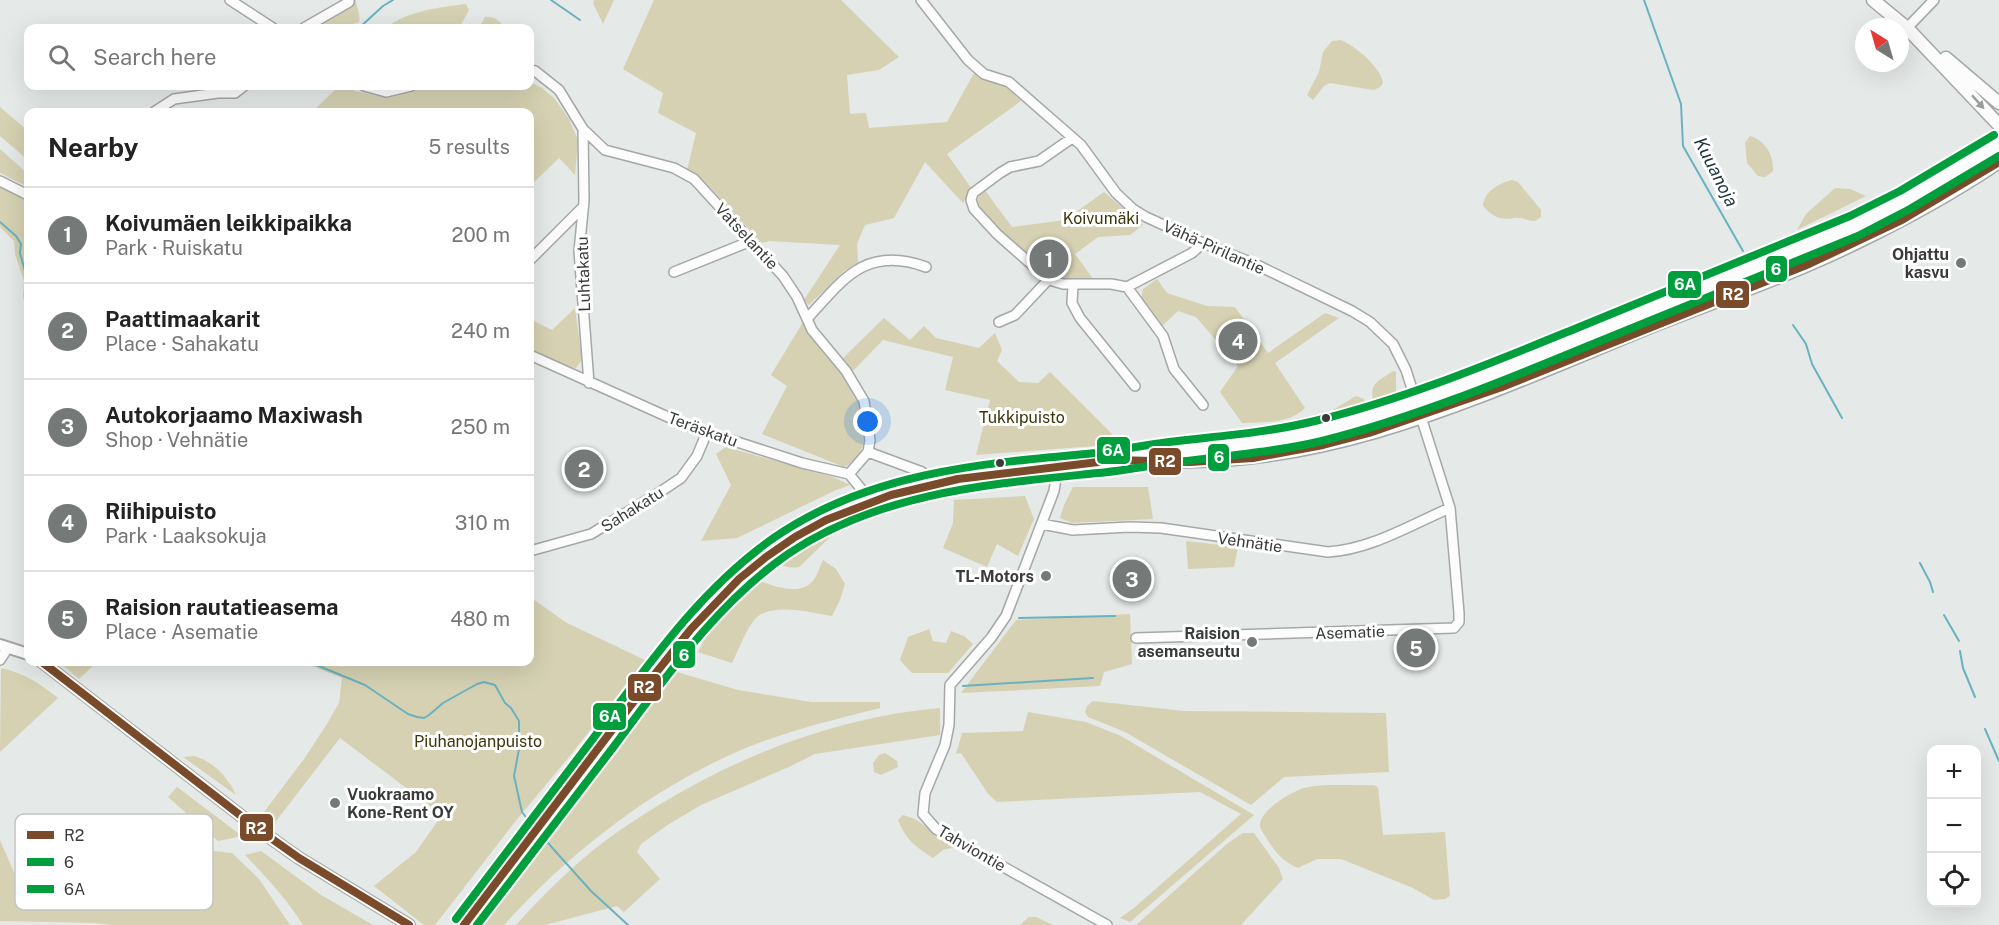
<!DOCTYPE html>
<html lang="en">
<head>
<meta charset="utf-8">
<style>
	:root { --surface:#fff; --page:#f6f6f6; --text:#222; --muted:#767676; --line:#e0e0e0; --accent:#757977 }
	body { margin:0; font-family:"Public Sans",sans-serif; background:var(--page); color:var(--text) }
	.controls { position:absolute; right:18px; bottom:18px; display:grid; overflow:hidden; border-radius:12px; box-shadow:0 6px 24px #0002 }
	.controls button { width:54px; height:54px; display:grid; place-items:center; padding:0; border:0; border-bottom:2px solid var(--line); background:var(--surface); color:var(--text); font:30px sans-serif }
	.compass { position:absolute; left:1855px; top:18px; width:54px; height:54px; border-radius:50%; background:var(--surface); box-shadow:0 6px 24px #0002; rotate:323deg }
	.you { position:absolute; left:868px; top:422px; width:21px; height:21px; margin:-15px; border:4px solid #fff; border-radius:50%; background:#1a73e8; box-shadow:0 0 0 9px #1a73e833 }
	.badge { display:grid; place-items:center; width:39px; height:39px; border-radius:50%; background:var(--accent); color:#fff; font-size:20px; font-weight:700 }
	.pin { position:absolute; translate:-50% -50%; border:3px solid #fff; box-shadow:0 2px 6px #0006 }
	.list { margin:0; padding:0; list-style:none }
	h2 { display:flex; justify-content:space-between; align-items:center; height:78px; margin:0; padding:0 24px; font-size:26px }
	h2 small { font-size:20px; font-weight:400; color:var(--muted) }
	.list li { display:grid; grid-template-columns:39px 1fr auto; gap:18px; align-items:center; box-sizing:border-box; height:96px; padding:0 24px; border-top:2px solid var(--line) }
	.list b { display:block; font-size:22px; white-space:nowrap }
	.list p { margin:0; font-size:20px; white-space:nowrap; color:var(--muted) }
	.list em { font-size:20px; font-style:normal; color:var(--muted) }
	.icon { flex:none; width:33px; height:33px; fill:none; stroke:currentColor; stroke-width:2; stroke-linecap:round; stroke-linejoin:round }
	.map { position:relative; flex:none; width:1999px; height:925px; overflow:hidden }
	.search { position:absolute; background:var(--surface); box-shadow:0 6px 24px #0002; left:24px; top:24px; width:510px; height:66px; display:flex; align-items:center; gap:15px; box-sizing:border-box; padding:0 21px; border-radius:12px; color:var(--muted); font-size:22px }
	.panel { position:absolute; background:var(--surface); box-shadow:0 6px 24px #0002; left:24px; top:108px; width:510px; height:558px; border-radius:12px }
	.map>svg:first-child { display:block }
	.green { fill:#d5d1b2 }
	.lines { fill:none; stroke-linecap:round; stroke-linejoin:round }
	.stream { stroke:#69b2c0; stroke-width:2 }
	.minor-casing { stroke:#a5a8a6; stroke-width:12 }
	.tertiary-casing { stroke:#a5a8a6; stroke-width:14 }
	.secondary-casing { stroke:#a5a8a6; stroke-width:15 }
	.minor { stroke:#fbfcfb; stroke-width:9 }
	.tertiary { stroke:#fbfcfb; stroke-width:10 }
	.secondary { stroke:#fbfcfb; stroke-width:12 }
	.bus-1-casing { stroke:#fff; stroke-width:12 }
	.bus-2-casing { stroke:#fff; stroke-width:12 }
	.bus-3-casing { stroke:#fff; stroke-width:12 }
	.bus-1 { stroke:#7a4b2a; stroke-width:8 }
	.bus-2 { stroke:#009e3d; stroke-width:8 }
	.bus-3 { stroke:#009e3d; stroke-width:8 }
	.oneway { fill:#9a9c9a }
	.poi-dot { fill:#757977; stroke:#fff; stroke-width:2 }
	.bus-dot { fill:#393c3a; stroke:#fff; stroke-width:2 }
	.labels { text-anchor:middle; stroke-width:6; stroke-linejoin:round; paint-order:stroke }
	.park-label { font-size:16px; fill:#3c350a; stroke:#fff }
	.street-label { font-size:16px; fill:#393c3a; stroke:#fff }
	.poi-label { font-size:16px; font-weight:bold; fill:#393c3a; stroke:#fff; text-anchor:end }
	.water-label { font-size:18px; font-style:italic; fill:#1e353a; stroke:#fff }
	.key { fill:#fff; stroke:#c4c4c4; stroke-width:1.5 }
	.key-label { font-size:16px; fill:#393c3a }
	.line-badge { stroke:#fff; stroke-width:2 }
	.badge-label { font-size:16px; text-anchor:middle; font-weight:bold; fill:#fff }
</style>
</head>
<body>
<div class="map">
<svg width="1999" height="925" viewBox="0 0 1999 925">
	<rect width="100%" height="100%" fill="#e5e9e7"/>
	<path class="green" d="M353,0H356C356,8 361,13 359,22L341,28H311Z
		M594,0H614L603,24L593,3Z
		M654,0H841L899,57L879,70L847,75L850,114L866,113L869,128L947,122L974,73L1002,83L1021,101L947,154L972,189L963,203L925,162L894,218L865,225L857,244L858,263L844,271L809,305L804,300L840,245L769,241L762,243L705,182L687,170L696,133L658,113L663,93L623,69Z
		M466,4L469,10L459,28H386C406,11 441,7 466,4Z
		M485,17C493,16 501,21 504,28H479Z
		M1341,40C1355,46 1381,67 1383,83L1380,87L1374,90L1330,83L1324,86L1313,100L1307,95L1319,72L1323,52L1332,41Z
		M530,82L542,88L554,98L569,119L578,140L575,175L559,158L530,186V112H312L339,86H347L355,91L382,97L400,94L432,86H530Z
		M0,107L28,131V160L0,136Z
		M1750,136C1765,140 1774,155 1773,171L1765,177L1758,176L1747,163L1745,143Z
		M0,149L28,174V187L0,173Z
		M1512,180L1518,182L1541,210V217L1535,221C1528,221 1520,217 1515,218C1500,220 1494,218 1483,206C1484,192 1499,183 1512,180Z
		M0,185L28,199V260L26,262L28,270V320L23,296L24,281L15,254L14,241L0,227Z
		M1835,188L1850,189L1866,196L1797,230L1806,214Z
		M984,189L1012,227L1065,220L1104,192L1143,225L1130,235L1098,237L1075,254L1093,279L1067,281L1054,279L1002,232L979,209L978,198Z
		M1157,279L1167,293L1207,306L1235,307L1268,353L1325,313L1339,318L1275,363L1305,408C1289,424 1264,422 1242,423L1220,392L1238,366L1196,317L1178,311L1159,329L1141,300L1143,289Z
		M575,308L582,360L576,368L566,366L530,349V316L536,322L552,330Z
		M884,318L910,340L924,326L936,338L979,348L995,333L1002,350L997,361L1019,382L1038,383L1050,372L1122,444L976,455L990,400L945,390L953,357L883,340L853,371L843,358Z
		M803,322C818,342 846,370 856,393C867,416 872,455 844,467L762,434L787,386L771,375Z
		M1393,371L1396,372V395L1384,405L1375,409C1369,384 1372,385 1393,371Z
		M1356,396L1364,399L1368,411L1354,412L1335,418L1333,410Z
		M726,447L833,477L850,485L836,490L737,538L701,541L731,485L716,454Z
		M1073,487H1148L1153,519L1072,523L1060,518L1064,505Z
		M937,488L943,491L900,502L846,522L799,567C789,569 781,565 771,561C820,524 877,503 937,488Z
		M1025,496L1034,519L1018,556L997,544L987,567L943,548L953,523L954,500Z
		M1186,541L1238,547L1234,567L1188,569Z
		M823,560L836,569L845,584L840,600L832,616C812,613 770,601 754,620C745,632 739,649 732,663L698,652L708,633L760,581C776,587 803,597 815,578C818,573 820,566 823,560Z
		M530,597L567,623L645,660L569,757L514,823L435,925H424L374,886L416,852L442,815L340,738L273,825L261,816L304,759L327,724L339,703L342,678L302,662H326L343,667L346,662H530Z
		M1130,614L1132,664L1104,672L1100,686L961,693L1016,620Z
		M929,629L933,641L946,643L951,631L964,636L973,644L948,673H912L900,660L908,637Z
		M59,662H97L79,679Z
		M1,668C24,673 39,683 58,698L0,752Z
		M670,670L738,690L811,702H880V708C833,720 786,731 741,750C652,788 568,854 504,925H475Z
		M1093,701L1184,711L1386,713L1389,772L1284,777L1251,805L1125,732L1088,717L1085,712L1087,706Z
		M940,708V735L815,754L791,766L701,805L669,824L641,844L637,852L660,879L624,912L617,906L545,925H516C546,892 580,858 616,833C712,766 824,718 940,708Z
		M1028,712L1086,722L1121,736L1254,815L1130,922L1120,918L1134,908L1241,814L1200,792L997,802L989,795L961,753L956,754L962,733L1023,731Z
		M885,753L897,761L898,767L881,775L874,772L873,763L879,755Z
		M194,756C213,761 228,777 236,795L183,757Z
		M1373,785L1378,787L1383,835L1445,832L1450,896L1445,899L1434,900L1413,888L1341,859H1317L1298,868C1283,862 1274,851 1266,837C1263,833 1260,829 1260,825C1260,810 1291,792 1304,788C1323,783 1353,786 1373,785Z
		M177,787L242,836L218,841L168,797Z
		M903,815L915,819L955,847L943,850L933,858C916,847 906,840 898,820Z
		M47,828L157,845L232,853L259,879L290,925H113L95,923L0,921V840L19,884L24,907L70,876Z
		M1243,833H1254L1279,868L1283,879L1241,925H1136L1228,843Z
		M261,851L321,895L373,925H303C287,899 266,877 245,855Z
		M1029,917H1036L1053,925H1020Z"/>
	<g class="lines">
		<path class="stream" d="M551,0L580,20
			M1644,0L1681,104L1683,146L1743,251
			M359,28L383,6L393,0
			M0,222L16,236L21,244L20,253L28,282
			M1793,325L1806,344L1812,364L1842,418
			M1920,563L1930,582L1933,592
			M1944,615L1959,641
			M1019,618L1115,616
			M1960,651L1963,668L1975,697
			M309,662L365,685L408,714L417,717L424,718L429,715L443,703L477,684L484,682L495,685L505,703L511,708L519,721V749L514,776L522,812L533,826
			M963,686L1093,678
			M1985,729L1999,761
			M539,833L591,891L628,925"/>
		<defs>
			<path id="minor" d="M230,0L273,28
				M921,0L968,60L984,74L1009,82L1081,145L1116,193L1133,209L1146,217L1203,243L1257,265L1352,311L1370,322L1393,344L1406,370L1450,508L1459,613V622L1454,628L1136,638
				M304,28L349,2V0
				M1907,28L1934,0
				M530,70L535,71L559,90L583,129L605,150L674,168L694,179L783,276L797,297L812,330L846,371L864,401L870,440L868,452L849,474
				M364,86L386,92L411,86
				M154,112L174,99L218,93H235L244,86
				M583,129L584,201L579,251L589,383
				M1072,138L1039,161L1010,167L1000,173L973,193L971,200L974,209L997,234L1040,272L1053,281L1063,284H1111L1127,287L1192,253L1203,243
				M0,181L28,195
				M530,260L583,207
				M674,272L751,241
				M1073,285L1072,303L1080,318L1135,386
				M1127,287L1163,336L1174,369L1203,405
				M807,319C843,279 866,245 926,267
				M999,322L1015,315L1049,279
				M530,355L688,426L802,463L849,474L871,501
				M868,452L922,472
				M1058,466L1054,491L1006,616L991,638L950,685L949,725L945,745L925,793L923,814L936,829L1107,925
				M1042,524L1073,530L1129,527L1161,528L1328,552C1372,549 1410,525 1450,508
				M530,551L591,534L654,496L681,478L697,456L707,432
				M0,660L7,649"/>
			<path id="tertiary" d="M0,645L28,654
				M42,662L258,829L299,858L409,925"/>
			<path id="secondary" d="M1873,0L1907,28L1999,125
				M1946,58L1999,103
				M1152,460C1325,472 1488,393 1645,329C1718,300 1794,274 1864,239C1911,216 1956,191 1999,162
				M464,925C512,862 561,799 609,735C660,667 710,596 781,546C857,493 951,476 1041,468C1072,465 1103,463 1133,459C1147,457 1161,453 1175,452C1205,449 1236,447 1266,442C1339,429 1408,405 1477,380L1854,226L1905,200L1999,144"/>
		</defs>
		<use href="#minor" class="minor-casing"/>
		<use href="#tertiary" class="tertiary-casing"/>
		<use href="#secondary" class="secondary-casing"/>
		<use href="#minor" class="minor"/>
		<use href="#tertiary" class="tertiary"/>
		<use href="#secondary" class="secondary"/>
		<defs>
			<path id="bus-1" d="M42,662L258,829L299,858L409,925
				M464,925L647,684L691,629L739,579L766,557L795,537L826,520L891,495L958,479L1115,460L1190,462L1253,458L1323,445L1369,433L1502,387L1809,264L1900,221L1999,162"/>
			<path id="bus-2" d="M477,925C523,865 569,805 615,745C666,677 717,603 788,554C880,492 991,484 1098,473C1122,471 1146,466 1170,463C1221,456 1271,453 1322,441C1413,418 1501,382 1588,346C1678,309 1768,272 1858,236L1910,209L1999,156"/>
			<path id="bus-3" d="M456,919C502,858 549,797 595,736C648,665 701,588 775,537C870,472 985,463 1096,453C1121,450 1145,445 1169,442C1218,436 1266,433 1315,421C1405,399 1491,363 1577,328C1668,291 1759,254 1850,216L1900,191L1994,135"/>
		</defs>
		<use href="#bus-1" class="bus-1-casing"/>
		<use href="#bus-2" class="bus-2-casing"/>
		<use href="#bus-3" class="bus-3-casing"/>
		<use href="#bus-1" class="bus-1"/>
		<use href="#bus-2" class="bus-2"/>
		<use href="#bus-3" class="bus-3"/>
	</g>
	<defs><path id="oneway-solid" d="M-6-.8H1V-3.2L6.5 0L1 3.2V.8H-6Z" transform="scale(1.5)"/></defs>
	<use class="oneway" href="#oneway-solid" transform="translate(1978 102) rotate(48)"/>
	<g class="poi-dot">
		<circle cx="1961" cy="263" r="6"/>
		<circle cx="1046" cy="576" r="6"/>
		<circle cx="1252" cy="642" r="6"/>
		<circle cx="335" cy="803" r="6"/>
	</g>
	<g class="bus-dot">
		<circle cx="1326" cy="418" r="5"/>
		<circle cx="1000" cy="463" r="5"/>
	</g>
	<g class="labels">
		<g class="park-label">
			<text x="1101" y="224">Koivumäki</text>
			<text x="1022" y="423">Tukkipuisto</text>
			<text x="478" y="747">Piuhanojanpuisto</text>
		</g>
		<g class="street-label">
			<text transform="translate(747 236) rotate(47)" y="6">Vatselantie</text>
			<text transform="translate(1214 247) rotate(24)" y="6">Vähä-Pirilantie</text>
			<text transform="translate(583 274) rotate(-92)" y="6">Luhtakatu</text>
			<text transform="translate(703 429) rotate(20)" y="6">Teräskatu</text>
			<text transform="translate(632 509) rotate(-32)" y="6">Sahakatu</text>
			<text transform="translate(1250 542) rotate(8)" y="6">Vehnätie</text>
			<text transform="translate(1350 632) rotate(-2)" y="6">Asematie</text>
			<text transform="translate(972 848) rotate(30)" y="6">Tahviontie</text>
		</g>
		<g class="poi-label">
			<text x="1949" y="260">Ohjattu<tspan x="1949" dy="18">kasvu</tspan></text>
			<text x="1034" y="582">TL-Motors</text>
			<text x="1240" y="639">Raision<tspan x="1240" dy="18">asemanseutu</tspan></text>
			<text x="347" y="800" text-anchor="start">Vuokraamo<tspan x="347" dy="18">Kone-Rent OY</tspan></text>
		</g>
		<g class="water-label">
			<text transform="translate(1716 172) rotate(63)" y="6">Kuuanoja</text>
		</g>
	</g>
	<rect x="15" y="814" width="198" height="96" rx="9" class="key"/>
	<rect x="27" y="831" width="27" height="8" fill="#7a4b2a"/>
	<rect x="27" y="858" width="27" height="8" fill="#009e3d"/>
	<rect x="27" y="885" width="27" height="8" fill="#009e3d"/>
	<g class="key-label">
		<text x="64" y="841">R2</text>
		<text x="64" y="868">6</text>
		<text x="64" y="895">6A</text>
	</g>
	<g class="line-badge">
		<rect x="1765" y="255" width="23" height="28" rx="6" fill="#009e3d"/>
		<rect x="1667" y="270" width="35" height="29" rx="6" fill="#009e3d"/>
		<rect x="1715" y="280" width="35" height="29" rx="6" fill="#7a4b2a"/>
		<rect x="1096" y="436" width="35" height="29" rx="6" fill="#009e3d"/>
		<rect x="1207" y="443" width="23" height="29" rx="6" fill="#009e3d"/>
		<rect x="1148" y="447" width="34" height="29" rx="6" fill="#7a4b2a"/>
		<rect x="672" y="640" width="24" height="29" rx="6" fill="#009e3d"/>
		<rect x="627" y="673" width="35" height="29" rx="6" fill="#7a4b2a"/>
		<rect x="592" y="702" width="35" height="29" rx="6" fill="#009e3d"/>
		<rect x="239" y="813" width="35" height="29" rx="6" fill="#7a4b2a"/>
	</g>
	<g class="badge-label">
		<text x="1776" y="275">6</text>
		<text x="1685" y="290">6A</text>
		<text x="1733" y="300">R2</text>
		<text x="1113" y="456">6A</text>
		<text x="1219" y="463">6</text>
		<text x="1165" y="467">R2</text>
		<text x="684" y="661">6</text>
		<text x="644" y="693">R2</text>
		<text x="610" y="722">6A</text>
		<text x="256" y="834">R2</text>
	</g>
</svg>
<div class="controls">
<button>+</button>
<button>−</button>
<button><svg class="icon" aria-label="locate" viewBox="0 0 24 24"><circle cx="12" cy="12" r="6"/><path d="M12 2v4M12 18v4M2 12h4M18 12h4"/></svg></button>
</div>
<svg class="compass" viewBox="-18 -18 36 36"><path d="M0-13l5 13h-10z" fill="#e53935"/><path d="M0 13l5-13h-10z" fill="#767676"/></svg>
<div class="you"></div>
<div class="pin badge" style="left:1049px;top:259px">1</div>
<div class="pin badge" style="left:584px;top:469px">2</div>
<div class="pin badge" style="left:1132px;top:579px">3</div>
<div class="pin badge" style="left:1238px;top:341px">4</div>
<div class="pin badge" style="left:1416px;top:648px">5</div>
<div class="search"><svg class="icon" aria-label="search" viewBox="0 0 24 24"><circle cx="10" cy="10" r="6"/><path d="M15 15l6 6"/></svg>Search here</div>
<section class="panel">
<h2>Nearby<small>5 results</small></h2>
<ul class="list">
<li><span class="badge">1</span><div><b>Koivumäen leikkipaikka</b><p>Park · Ruiskatu</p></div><em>200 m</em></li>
<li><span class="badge">2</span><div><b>Paattimaakarit</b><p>Place · Sahakatu</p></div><em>240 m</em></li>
<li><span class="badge">3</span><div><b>Autokorjaamo Maxiwash</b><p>Shop · Vehnätie</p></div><em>250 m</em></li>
<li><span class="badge">4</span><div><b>Riihipuisto</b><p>Park · Laaksokuja</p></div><em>310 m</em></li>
<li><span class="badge">5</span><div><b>Raision rautatieasema</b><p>Place · Asematie</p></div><em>480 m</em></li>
</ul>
</section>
</div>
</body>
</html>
